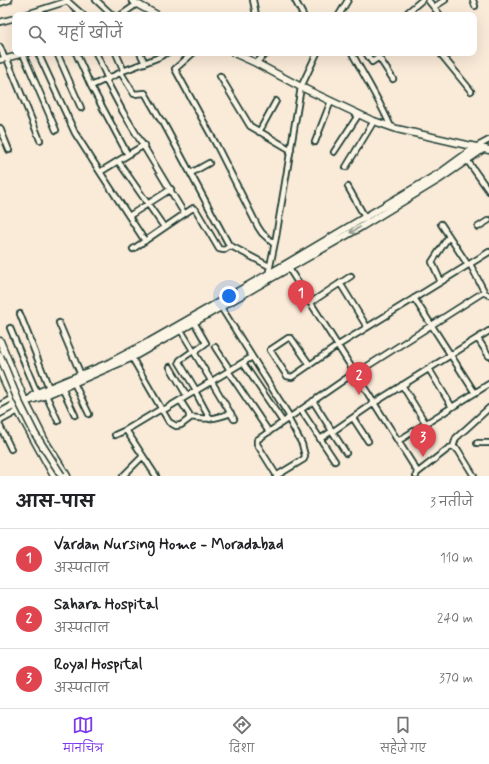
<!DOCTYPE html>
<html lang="hi">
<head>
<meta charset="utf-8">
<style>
	:root { --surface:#fff; --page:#f2f2f2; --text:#202124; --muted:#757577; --line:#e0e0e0; --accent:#7c3aed }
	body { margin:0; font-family:Mynerve,"Playpen Sans Deva",sans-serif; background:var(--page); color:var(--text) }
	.you { position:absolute; left:229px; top:296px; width:14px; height:14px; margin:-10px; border:3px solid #fff; border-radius:50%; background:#1a73e8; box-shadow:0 0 0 6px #1a73e833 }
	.badge { display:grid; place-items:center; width:26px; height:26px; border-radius:50%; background:var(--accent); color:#fff; font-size:13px; font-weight:700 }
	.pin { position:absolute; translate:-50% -33px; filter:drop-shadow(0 1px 2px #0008) }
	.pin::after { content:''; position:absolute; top:21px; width:14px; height:12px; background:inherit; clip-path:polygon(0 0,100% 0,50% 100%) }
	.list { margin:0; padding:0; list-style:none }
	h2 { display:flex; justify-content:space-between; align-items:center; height:52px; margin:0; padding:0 16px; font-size:17px }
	h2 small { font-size:13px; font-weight:400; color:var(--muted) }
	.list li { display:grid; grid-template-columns:26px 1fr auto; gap:12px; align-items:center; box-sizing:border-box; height:60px; padding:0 16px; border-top:1px solid var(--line) }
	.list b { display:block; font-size:15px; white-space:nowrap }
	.list p { margin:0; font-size:13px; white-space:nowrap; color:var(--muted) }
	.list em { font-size:13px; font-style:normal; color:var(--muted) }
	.icon { flex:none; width:22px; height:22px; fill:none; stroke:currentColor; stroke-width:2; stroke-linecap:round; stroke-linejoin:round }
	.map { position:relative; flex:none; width:489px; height:476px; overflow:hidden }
	.search { position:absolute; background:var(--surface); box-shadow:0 4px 16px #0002; left:12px; right:12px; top:12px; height:44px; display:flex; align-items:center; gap:10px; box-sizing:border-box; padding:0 14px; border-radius:8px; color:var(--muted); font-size:15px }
	.sheet { height:232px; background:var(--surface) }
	nav { display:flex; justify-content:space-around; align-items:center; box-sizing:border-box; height:56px; border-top:1px solid var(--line); background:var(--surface); font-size:11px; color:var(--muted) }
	nav a { display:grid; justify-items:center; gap:2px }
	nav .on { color:var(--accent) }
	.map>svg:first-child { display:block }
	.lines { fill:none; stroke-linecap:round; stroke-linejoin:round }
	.minor-casing { stroke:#1f3d34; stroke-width:8 }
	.major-casing { stroke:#1f3d34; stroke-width:9 }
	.minor { stroke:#fcf5e5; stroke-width:4.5 }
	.major { stroke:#fcf5e5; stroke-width:6 }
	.major-bridge-casing { stroke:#1f3d34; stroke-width:9; stroke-linecap:butt }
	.major-bridge { stroke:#fcf5e5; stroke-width:6 }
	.oneway { stroke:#8e998c }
</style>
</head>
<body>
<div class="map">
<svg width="489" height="476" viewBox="0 0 489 476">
	<rect width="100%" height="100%" fill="#faead8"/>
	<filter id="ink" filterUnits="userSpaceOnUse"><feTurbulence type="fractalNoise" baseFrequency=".025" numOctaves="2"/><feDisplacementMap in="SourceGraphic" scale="8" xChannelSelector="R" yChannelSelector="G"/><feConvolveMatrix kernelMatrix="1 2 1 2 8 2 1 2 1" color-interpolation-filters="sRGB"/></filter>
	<g filter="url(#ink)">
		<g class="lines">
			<defs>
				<path id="minor" d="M66,0L83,15
					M96,0L112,15
					M253,0L256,15
					M295,0L303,15
					M428,0L440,15
					M473,0L475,6
					M0,3L9,0
					M434,7L445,0
					M24,15L68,1
					M121,15L137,4
					M339,15L348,0
					M407,15L408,12L422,0
					M0,22L15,18
					M0,47L5,59
					M38,53L75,133L100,172L145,241
					M57,53L81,108
					M76,53L91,86L128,155
					M96,53L108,79
					M140,53L145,63
					M193,53L175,69L217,146L258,227L262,233L274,244
					M352,53C365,78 380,101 391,127
					M366,53L372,62L378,58L380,59L393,79
					M440,53L471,91
					M23,54L56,130
					M7,59L40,140
					M0,60L27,53
					M256,63L262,57L268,53
					M123,71L157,58L167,53
					M121,73L134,94L145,93L160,119L163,122L229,245L269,266
					M220,76L250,126L291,150
					M106,80L123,112L184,213
					M91,86L122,72L123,69L116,53
					M0,128L9,150
					M259,132L276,101
					M315,142L331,101
					M476,147L489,140
					M334,152L359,114
					M467,160L489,191
					M118,161L164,227
					M346,167L374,121
					M100,172L144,145
					M191,173L209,163
					M348,187L366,219
					M129,216L171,189
					M441,224L468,265
					M478,227L489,220
					M133,249L193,208L196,210L219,249L224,250L230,246
					M470,264L485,293
					M288,267L417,471L416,476
					M268,276L276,237L301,87L317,53
					M441,282L432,262L449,236
					M340,283L367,327
					M414,298L475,393
					M310,303L351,276
					M219,304L290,417
					M20,314L49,388
					M194,322L206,343L194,352
					M59,323L81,375
					M179,327L234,419
					M10,328L37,393
					M478,339L489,356
					M215,347L230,370
					M193,351L180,360L179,362L196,390
					M131,356L169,422L176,426L181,425L189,419V414L180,400
					M243,363L283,422
					M310,365L291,338H288L270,350L287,376L292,377L337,346L489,252
					M170,367L187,396
					M429,369L452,407
					M228,371L269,432
					M355,374L482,293H485L489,295
					M74,383L89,414
					M402,385L426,424
					M62,388L75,415
					M195,391L210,419
					M46,395L58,421
					M313,401L346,453
					M0,405L11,399
					M301,410L335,461
					M162,411L252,357
					M189,417C207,419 213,420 231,413
					M353,418L368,441
					M0,421L18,411
					M0,426L11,449
					M126,430L156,476
					M332,432L374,403L489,331
					M115,435L126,430L161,409
					M320,439L332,431
					M398,441L489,384
					M477,443H489
					M453,447L456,438L489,408
					M417,473L449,448L453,447L458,450L474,476
					M123,476L143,456
					M276,476L304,459L305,456L302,444L288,418
					M277,476L257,444V440L354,373"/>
				<path id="major" d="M132,0L137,4L157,15
					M234,53L256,63L301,87L371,120L397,129L489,150
					M0,341L25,401L45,441L67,476
					M0,371L15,405L54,476
					M30,399L37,393L109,363L149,342L286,264L443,171L476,147
					M0,413L15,405L41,397L133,357L361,227L438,180L483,149"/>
			</defs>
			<use href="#minor" class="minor-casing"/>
			<use href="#major" class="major-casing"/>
			<use href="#minor" class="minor"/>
			<use href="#major" class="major"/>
			<defs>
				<path id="major-bridge" d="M0,356L18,400L35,434L62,476"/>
			</defs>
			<use href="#major-bridge" class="major-bridge-casing"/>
			<use href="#major-bridge" class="major-bridge"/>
		</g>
		<defs><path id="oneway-shaft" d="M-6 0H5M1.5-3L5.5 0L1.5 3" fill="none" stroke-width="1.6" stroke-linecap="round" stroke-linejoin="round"/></defs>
		<use class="oneway" href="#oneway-shaft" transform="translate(355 230) rotate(150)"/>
	</g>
</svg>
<div class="you"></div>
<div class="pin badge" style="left:301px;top:313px;background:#e0444e">1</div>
<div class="pin badge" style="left:359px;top:395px;background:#e0444e">2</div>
<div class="pin badge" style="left:423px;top:457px;background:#e0444e">3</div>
<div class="search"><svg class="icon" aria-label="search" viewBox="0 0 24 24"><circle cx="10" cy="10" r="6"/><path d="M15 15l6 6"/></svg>यहाँ खोजें</div>
</div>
<section class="sheet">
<h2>आस-पास<small>3 नतीजे</small></h2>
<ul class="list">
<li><span class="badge" style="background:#e0444e">1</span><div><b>Vardan Nursing Home - Moradabad</b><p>अस्पताल</p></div><em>110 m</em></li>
<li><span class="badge" style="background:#e0444e">2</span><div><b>Sahara Hospital</b><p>अस्पताल</p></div><em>240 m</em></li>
<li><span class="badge" style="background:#e0444e">3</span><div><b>Royal Hospital</b><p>अस्पताल</p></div><em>370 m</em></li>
</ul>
</section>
<nav>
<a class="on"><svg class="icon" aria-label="map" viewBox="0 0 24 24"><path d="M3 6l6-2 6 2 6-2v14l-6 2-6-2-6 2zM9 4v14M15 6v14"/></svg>मानचित्र</a>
<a><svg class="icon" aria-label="directions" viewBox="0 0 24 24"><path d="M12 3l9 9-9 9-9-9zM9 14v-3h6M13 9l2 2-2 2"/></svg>दिशा</a>
<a><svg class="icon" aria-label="saved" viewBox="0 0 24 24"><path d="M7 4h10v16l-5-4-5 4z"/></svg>सहेजे गए</a>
</nav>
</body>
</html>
